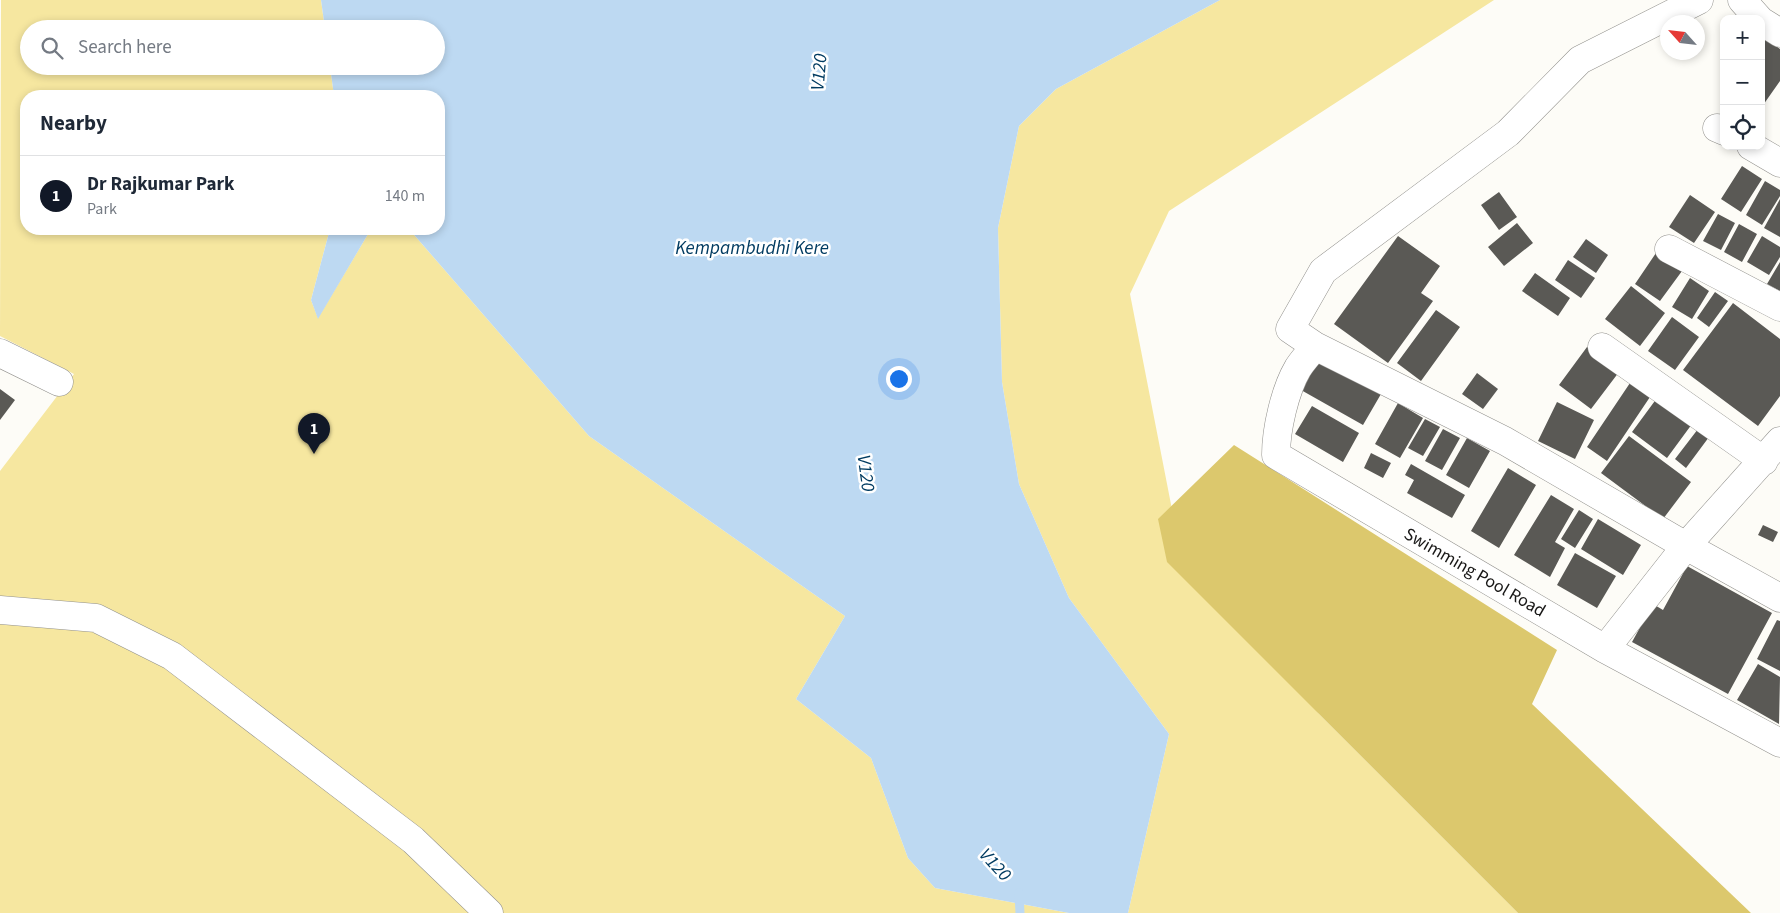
<!DOCTYPE html>
<html lang="en">
<head>
<meta charset="utf-8">
<style>
	:root { --surface:#fff; --page:#f2f2f3; --text:#1f2937; --muted:#747a83; --line:#e0e1e3; --accent:#111827 }
	body { margin:0; font-family:"Source Sans 3",sans-serif; background:var(--page); color:var(--text) }
	.controls { position:absolute; right:15px; top:15px; display:grid; overflow:hidden; border-radius:10px; box-shadow:0 2px 8px #0003 }
	.controls button { width:45px; height:45px; display:grid; place-items:center; padding:0; border:0; border-bottom:1px solid var(--line); background:var(--surface); color:var(--text); font:25px sans-serif }
	.compass { position:absolute; left:1660px; top:15px; width:45px; height:45px; border-radius:50%; background:var(--surface); box-shadow:0 2px 8px #0003; rotate:297deg }
	.you { position:absolute; left:898px; top:378px; width:18px; height:18px; margin:-12px; border:4px solid #fff; border-radius:50%; background:#1a73e8; box-shadow:0 0 0 8px #1a73e833 }
	.badge { display:grid; place-items:center; width:32px; height:32px; border-radius:50%; background:var(--accent); color:#fff; font-size:16px; font-weight:700 }
	.pin { position:absolute; translate:-50% -41px; filter:drop-shadow(0 1px 2px #0008) }
	.pin::after { content:''; position:absolute; top:26px; width:18px; height:15px; background:inherit; clip-path:polygon(0 0,100% 0,50% 100%) }
	.list { margin:0; padding:0; list-style:none }
	h2 { display:flex; justify-content:space-between; align-items:center; height:65px; margin:0; padding:0 20px; font-size:21px }
	h2 small { font-size:16px; font-weight:400; color:var(--muted) }
	.list li { display:grid; grid-template-columns:32px 1fr auto; gap:15px; align-items:center; box-sizing:border-box; height:80px; padding:0 20px; border-top:1px solid var(--line) }
	.list b { display:block; font-size:19px; white-space:nowrap }
	.list p { margin:0; font-size:16px; white-space:nowrap; color:var(--muted) }
	.list em { font-size:16px; font-style:normal; color:var(--muted) }
	.icon { flex:none; width:28px; height:28px; fill:none; stroke:currentColor; stroke-width:2; stroke-linecap:round; stroke-linejoin:round }
	.map { position:relative; flex:none; width:1780px; height:913px; overflow:hidden }
	.search { position:absolute; background:var(--surface); box-shadow:0 2px 8px #0003; left:20px; top:20px; width:425px; height:55px; display:flex; align-items:center; gap:12px; box-sizing:border-box; padding:0 18px; border-radius:28px; color:var(--muted); font-size:19px }
	.panel { position:absolute; background:var(--surface); box-shadow:0 2px 8px #0003; left:20px; top:90px; width:425px; height:145px; border-radius:20px }
	.map>svg:first-child { display:block }
	.green { fill:#f6e7a0 }
	.forest { fill:#dcc86d }
	.water { fill:#bdd9f2 }
	.lines { fill:none; stroke-linecap:round; stroke-linejoin:round }
	.stream { stroke:#bdd9f2; stroke-width:9 }
	.building { fill:#5a5955 }
	.minor-casing { stroke:#92918d; stroke-width:29 }
	.minor { stroke:#fff; stroke-width:28 }
	.labels { text-anchor:middle; stroke-width:5; stroke-linejoin:round; paint-order:stroke }
	.street-label { font-size:18px; fill:#191817; stroke:#fff }
	.water-label { font-size:19px; font-style:italic; fill:#003b61; stroke:#fff }
</style>
</head>
<body>
<div class="map">
<svg width="1780" height="913" viewBox="0 0 1780 913">
	<rect width="100%" height="100%" fill="#fdfcf7"/>
	<path class="green" d="M1,0H321L325,29H29V66H330L334,96H26V229H330L311,300L318,318L371,229H409L589,436L845,616L796,699L871,758L908,858L935,888L1069,913H0V471L74,374L0,336Z
		M1220,0H1494L1169,211L1130,294L1176,530L1319,714L1518,913H1128L1169,734L1069,598L1019,484L1002,382L998,228L1019,126L1056,89Z"/>
	<path class="forest" d="M1234,445L1557,650L1532,704L1751,913H1518L1167,562L1158,519Z"/>
	<path class="water" d="M321,0H1220L1056,89L1019,126L998,228L1002,382L1019,484L1069,598L1169,734L1128,913H1069L935,888L908,858L871,758L796,699L845,616L589,436L409,229H439V96H334L330,66H436V29H325Z
		M330,229H371L318,319L311,300Z"/>
	<g class="lines">
		<path class="stream" d="M1019,893L1020,913"/>
	</g>
	<path class="building" d="M1761,35L1780,49V81L1761,108Z
		M1742,166L1762,179L1741,212L1721,199Z
		M1765,181L1780,190V196L1762,225L1746,215Z
		M1499,192L1517,217L1499,230L1481,205Z
		M1690,195L1715,212L1694,243L1669,227Z
		M1780,199V237L1764,228Z
		M1718,214L1735,223L1721,250L1703,241Z
		M1517,223L1533,243L1504,266L1488,247Z
		M1739,224L1757,234L1742,262L1724,252Z
		M1398,236L1440,266L1421,293L1433,301L1388,363L1334,324Z
		M1762,236L1780,247V257L1769,275L1747,262Z
		M1586,239L1608,255L1596,273L1573,257Z
		M1656,253L1682,271L1660,301L1635,284Z
		M1568,260L1595,278L1581,298L1555,280Z
		M1780,262V291L1767,284Z
		M1535,273L1570,298L1558,316L1522,291Z
		M1690,278L1709,291L1692,319L1672,307Z
		M1631,286L1665,313L1640,346L1605,319Z
		M1715,292L1728,301L1709,327L1697,318Z
		M1733,303L1780,339V396L1758,426L1683,370Z
		M1436,310L1460,327L1421,381L1397,363Z
		M1672,317L1699,337L1675,370L1648,351Z
		M1587,347L1619,372L1591,409L1559,385Z
		M1319,359L1381,394L1363,425L1301,390Z
		M1477,373L1498,389L1483,409L1462,394Z
		M1632,380L1652,394L1607,461L1587,447Z
		M0,389L15,400L0,420Z
		M1657,398L1692,424L1667,458L1632,432Z
		M1557,402L1594,420L1575,459L1538,441Z
		M1398,403L1423,418L1400,458L1375,444Z
		M1312,406L1359,433L1343,462L1295,434Z
		M1425,419L1440,427L1423,456L1408,448Z
		M1443,429L1460,438L1442,470L1425,461Z
		M1698,429L1709,437L1686,468L1675,459Z
		M1629,436L1691,482L1663,519L1601,473Z
		M1467,438L1490,451L1469,488L1446,475Z
		M1371,453L1391,463L1383,478L1364,468Z
		M1411,464L1465,495L1452,518L1407,493L1414,480L1405,475Z
		M1508,468L1536,485L1499,548L1471,531Z
		M1551,495L1574,509L1555,542L1565,548L1550,577L1514,555Z
		M1579,510L1593,519L1575,548L1561,539Z
		M1598,519L1641,545L1623,575L1581,549Z
		M1763,525L1778,532L1773,542L1758,535Z
		M1575,553L1616,576L1597,608L1557,585Z
		M1687,566L1772,613L1728,694L1632,642L1653,604L1663,610Z
		M1777,620L1780,621V671L1757,659Z
		M1758,664L1780,677L1779,724L1737,700Z"/>
	<g class="lines">
		<defs>
			<path id="minor" d="M1699,0L1580,60L1508,133L1323,271L1290,329L1315,346L1505,441L1686,546L1780,598
				M1742,0L1759,19
				M1761,21L1780,33
				M1717,128L1724,131
				M1751,146L1780,163
				M1669,249L1780,307
				M1315,346C1310,353 1303,360 1298,368C1285,390 1276,429 1276,455L1605,649L1780,743
				M1602,347L1764,461
				M0,353L59,382
				M0,610L96,618L172,656L413,840L489,913
				M1605,649L1686,546L1780,441"/>
		</defs>
		<use href="#minor" class="minor-casing"/>
		<use href="#minor" class="minor"/>
	</g>
	<g class="labels">
		<g class="street-label">
			<text transform="translate(1475 572) rotate(30)" y="6">Swimming Pool Road</text>
		</g>
		<g class="water-label">
			<text transform="translate(818 72) rotate(-85)" y="7">V120</text>
			<text x="752" y="254">Kempambudhi Kere</text>
			<text transform="translate(867 473) rotate(82)" y="7">V120</text>
			<text transform="translate(996 864) rotate(47)" y="7">V120</text>
		</g>
	</g>
</svg>
<div class="controls">
<button>+</button>
<button>−</button>
<button><svg class="icon" aria-label="locate" viewBox="0 0 24 24"><circle cx="12" cy="12" r="6"/><path d="M12 2v4M12 18v4M2 12h4M18 12h4"/></svg></button>
</div>
<svg class="compass" viewBox="-18 -18 36 36"><path d="M0-13l5 13h-10z" fill="#e53935"/><path d="M0 13l5-13h-10z" fill="#747a83"/></svg>
<div class="you"></div>
<div class="pin badge" style="left:314px;top:454px">1</div>
<div class="search"><svg class="icon" aria-label="search" viewBox="0 0 24 24"><circle cx="10" cy="10" r="6"/><path d="M15 15l6 6"/></svg>Search here</div>
<section class="panel">
<h2>Nearby<small></small></h2>
<ul class="list">
<li><span class="badge">1</span><div><b>Dr Rajkumar Park</b><p>Park</p></div><em>140 m</em></li>
</ul>
</section>
</div>
</body>
</html>
